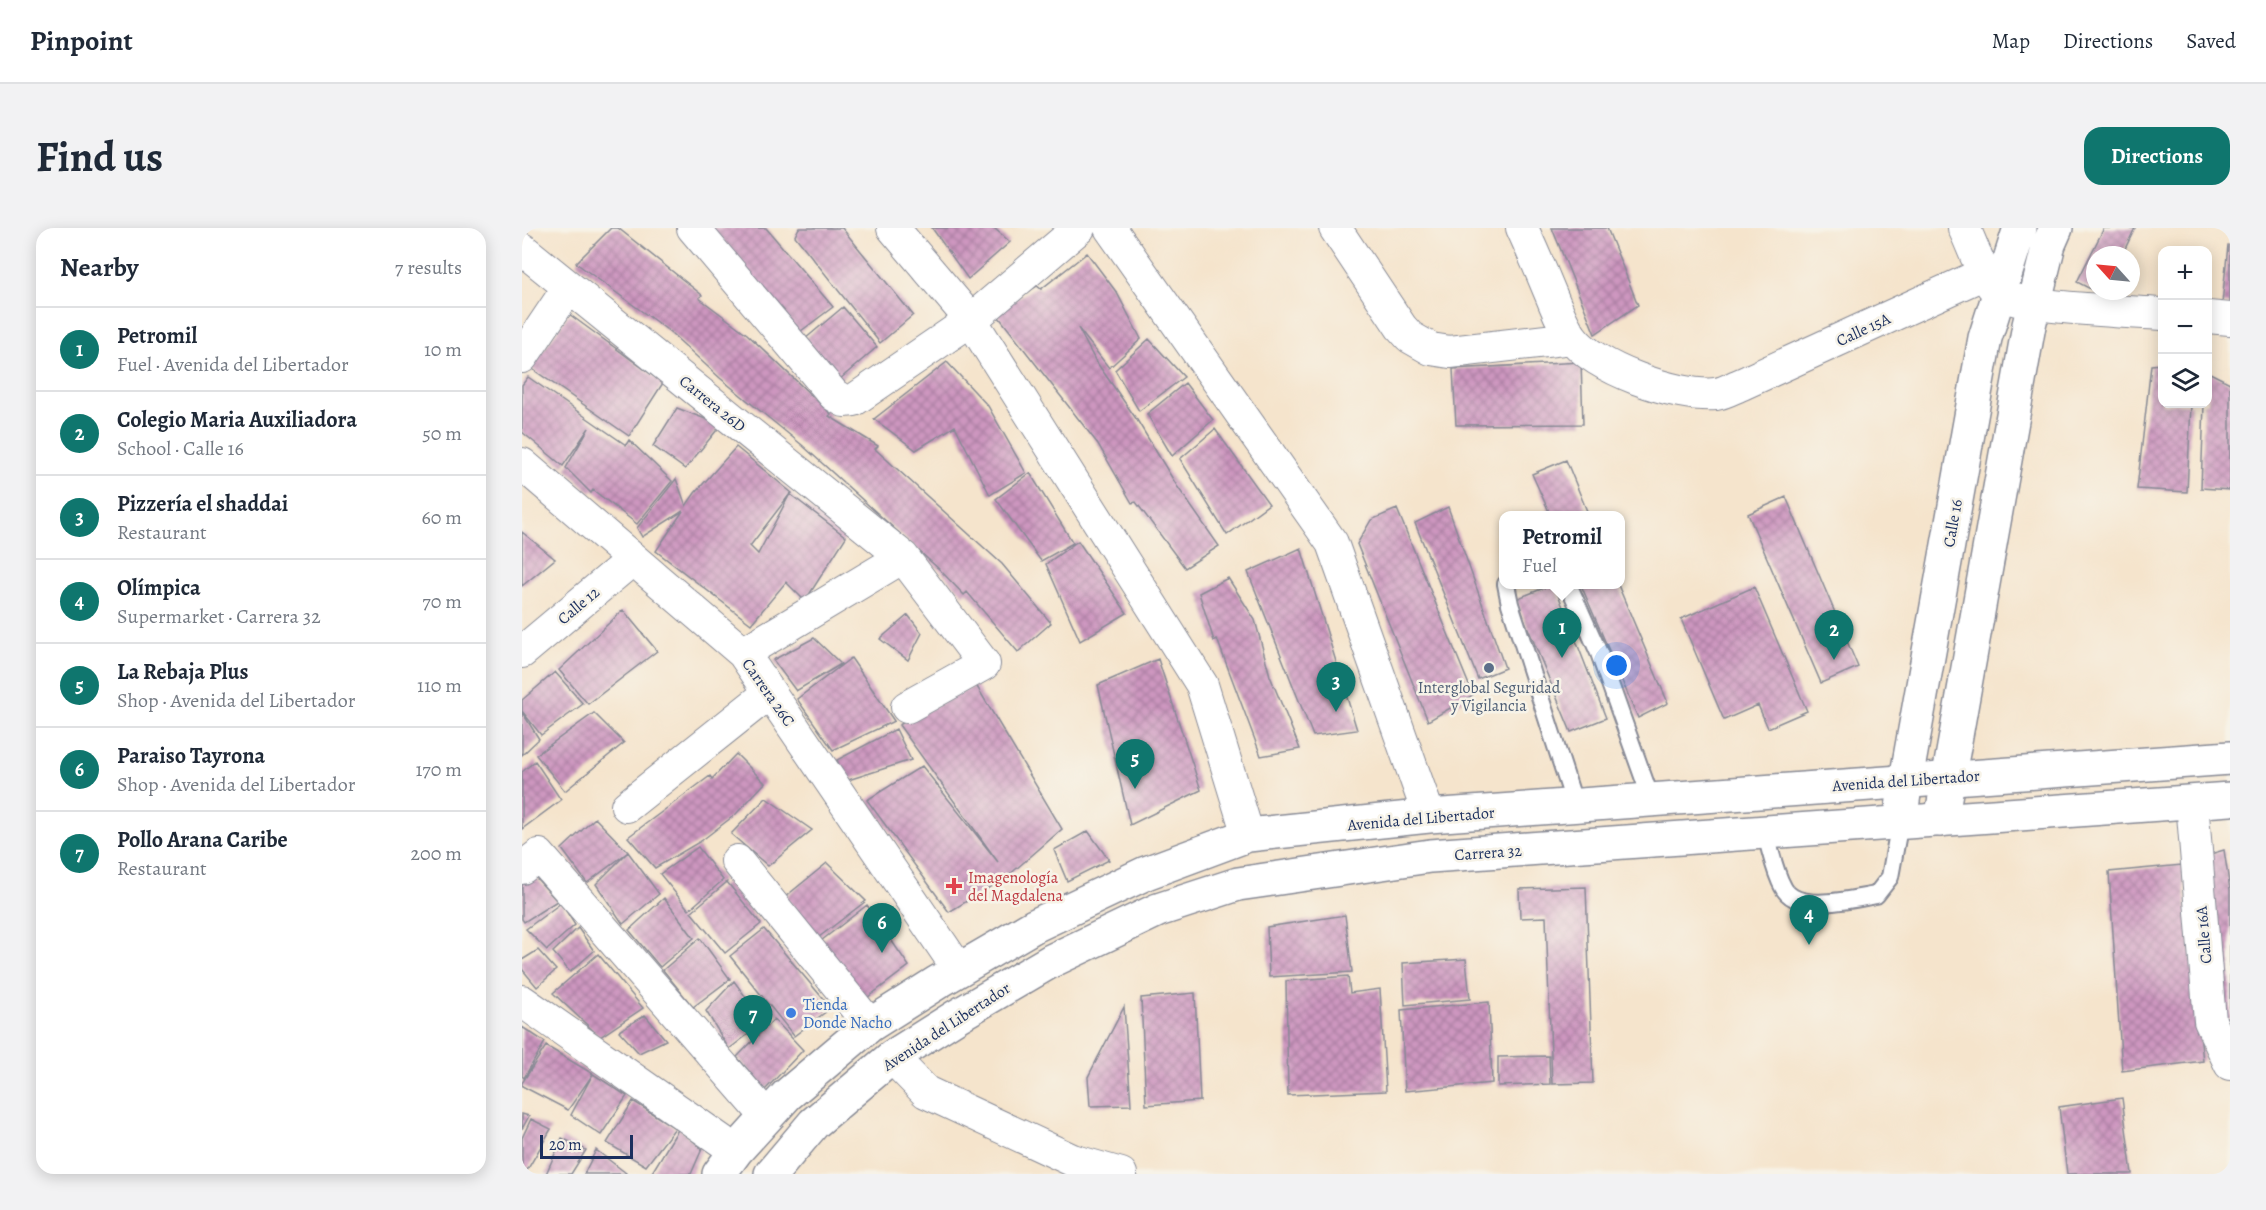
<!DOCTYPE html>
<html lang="en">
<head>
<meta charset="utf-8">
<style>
	:root { --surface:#fff; --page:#f2f2f3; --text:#1f2937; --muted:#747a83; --line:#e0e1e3; --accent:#0f766e }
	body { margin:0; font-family:Alegreya,serif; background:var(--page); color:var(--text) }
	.controls { position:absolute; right:18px; top:18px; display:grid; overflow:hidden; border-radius:12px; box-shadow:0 3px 15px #0003 }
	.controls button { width:54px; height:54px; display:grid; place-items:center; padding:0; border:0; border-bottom:2px solid var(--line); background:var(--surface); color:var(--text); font:30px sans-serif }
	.compass { position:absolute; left:1564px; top:18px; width:54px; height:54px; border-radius:50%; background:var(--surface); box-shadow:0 3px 15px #0003; rotate:297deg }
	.scale { position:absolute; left:18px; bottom:15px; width:93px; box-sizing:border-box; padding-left:6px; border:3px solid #1b2f5e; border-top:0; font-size:16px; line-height:21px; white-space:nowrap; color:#1b2f5e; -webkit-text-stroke:4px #f7f3e8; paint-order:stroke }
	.you { position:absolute; left:1095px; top:438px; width:21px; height:21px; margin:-15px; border:4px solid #fff; border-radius:50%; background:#1a73e8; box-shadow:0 0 0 9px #1a73e833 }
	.badge { display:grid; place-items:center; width:39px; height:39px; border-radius:50%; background:var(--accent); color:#fff; font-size:20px; font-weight:700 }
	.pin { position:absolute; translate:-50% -50px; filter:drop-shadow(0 2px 3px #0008) }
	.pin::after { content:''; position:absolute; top:32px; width:21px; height:18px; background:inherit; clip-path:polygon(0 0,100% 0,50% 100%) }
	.popup { position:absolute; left:977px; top:283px; width:126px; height:78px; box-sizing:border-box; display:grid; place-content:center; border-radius:12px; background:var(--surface); filter:drop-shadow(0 2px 4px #0005); font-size:20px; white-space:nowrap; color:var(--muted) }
	.popup b { font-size:22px; color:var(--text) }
	.popup::after { content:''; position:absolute; left:50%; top:100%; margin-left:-12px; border:12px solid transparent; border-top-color:var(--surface) }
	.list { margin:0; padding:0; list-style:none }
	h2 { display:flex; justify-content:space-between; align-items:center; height:78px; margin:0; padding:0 24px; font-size:26px }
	h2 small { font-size:20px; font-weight:400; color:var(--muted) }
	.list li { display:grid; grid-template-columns:39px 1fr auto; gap:18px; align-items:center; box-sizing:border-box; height:84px; padding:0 24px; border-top:2px solid var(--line) }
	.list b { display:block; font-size:22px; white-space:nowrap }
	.list p { margin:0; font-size:20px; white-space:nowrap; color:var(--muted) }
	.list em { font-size:20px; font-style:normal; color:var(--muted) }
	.icon { flex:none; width:33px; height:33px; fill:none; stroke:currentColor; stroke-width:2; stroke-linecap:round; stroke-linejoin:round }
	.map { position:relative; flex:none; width:1708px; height:946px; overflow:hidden; border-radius:18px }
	header { display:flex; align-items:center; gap:36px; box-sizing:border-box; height:84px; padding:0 30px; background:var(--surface); border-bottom:2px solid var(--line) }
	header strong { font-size:28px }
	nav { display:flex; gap:33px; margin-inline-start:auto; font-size:21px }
	.intro { display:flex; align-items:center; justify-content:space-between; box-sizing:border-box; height:144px; padding:0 36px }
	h1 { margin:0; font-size:42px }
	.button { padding:15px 27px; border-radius:18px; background:var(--accent); color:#fff; font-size:21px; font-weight:700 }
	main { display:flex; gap:36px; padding:0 36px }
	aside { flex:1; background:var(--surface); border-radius:18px; box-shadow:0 3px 15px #0003 }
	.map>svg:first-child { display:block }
	.building { fill:url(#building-cross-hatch); fill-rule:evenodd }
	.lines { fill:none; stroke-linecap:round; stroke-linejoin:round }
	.service-casing { stroke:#888a95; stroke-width:20 }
	.minor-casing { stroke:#888a95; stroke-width:34 }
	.tertiary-casing { stroke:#888a95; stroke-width:36 }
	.secondary-casing { stroke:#888a95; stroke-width:36 }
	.service { stroke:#fff; stroke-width:16 }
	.minor { stroke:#fff; stroke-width:32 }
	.tertiary { stroke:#fff; stroke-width:33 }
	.secondary { stroke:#fff; stroke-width:33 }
	.service-dot { fill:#5c6f8a; stroke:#f7f3e8; stroke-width:2 }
	.health-dot { fill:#e0444e; stroke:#f7f3e8; stroke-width:2 }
	.shop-dot { fill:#3f7fe0; stroke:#f7f3e8; stroke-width:2 }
	.labels { text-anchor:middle; stroke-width:5; stroke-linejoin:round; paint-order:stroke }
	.street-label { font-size:16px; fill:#1b2f5e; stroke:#f7f3e8 }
	.service-label { font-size:16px; fill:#4e5e75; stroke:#f7f3e8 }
	.health-label { font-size:16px; fill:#be3a42; stroke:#f7f3e8; text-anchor:start }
	.shop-label { font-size:16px; fill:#366cbe; stroke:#f7f3e8; text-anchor:start }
</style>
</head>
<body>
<header>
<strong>Pinpoint</strong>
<nav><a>Map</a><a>Directions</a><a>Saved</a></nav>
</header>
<div class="intro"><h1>Find us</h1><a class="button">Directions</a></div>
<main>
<aside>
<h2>Nearby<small>7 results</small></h2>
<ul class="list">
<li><span class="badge">1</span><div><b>Petromil</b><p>Fuel · Avenida del Libertador</p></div><em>10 m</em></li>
<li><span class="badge">2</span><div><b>Colegio Maria Auxiliadora</b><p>School · Calle 16</p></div><em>50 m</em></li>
<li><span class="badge">3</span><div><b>Pizzería el shaddai</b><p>Restaurant</p></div><em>60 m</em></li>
<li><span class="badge">4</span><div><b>Olímpica</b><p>Supermarket · Carrera 32</p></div><em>70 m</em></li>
<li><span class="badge">5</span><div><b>La Rebaja Plus</b><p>Shop · Avenida del Libertador</p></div><em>110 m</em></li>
<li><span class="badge">6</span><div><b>Paraiso Tayrona</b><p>Shop · Avenida del Libertador</p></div><em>170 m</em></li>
<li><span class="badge">7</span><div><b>Pollo Arana Caribe</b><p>Restaurant</p></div><em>200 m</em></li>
</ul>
</aside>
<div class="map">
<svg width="1708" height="946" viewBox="0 0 1708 946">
	<defs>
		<pattern id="building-cross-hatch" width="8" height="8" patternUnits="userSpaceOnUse" patternTransform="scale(1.5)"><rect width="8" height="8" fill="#ce97c0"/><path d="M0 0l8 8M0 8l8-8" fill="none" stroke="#a67c9f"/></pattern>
	</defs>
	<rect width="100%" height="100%" fill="#f7f3e8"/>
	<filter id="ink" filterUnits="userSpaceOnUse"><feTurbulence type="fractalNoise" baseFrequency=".0167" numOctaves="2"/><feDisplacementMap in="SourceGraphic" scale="12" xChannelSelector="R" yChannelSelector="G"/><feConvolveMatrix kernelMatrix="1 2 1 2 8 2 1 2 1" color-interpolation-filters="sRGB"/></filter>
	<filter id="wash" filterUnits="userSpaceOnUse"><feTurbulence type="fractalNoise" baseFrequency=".008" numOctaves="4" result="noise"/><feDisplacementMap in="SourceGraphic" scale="24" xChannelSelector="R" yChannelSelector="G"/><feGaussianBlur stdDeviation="1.35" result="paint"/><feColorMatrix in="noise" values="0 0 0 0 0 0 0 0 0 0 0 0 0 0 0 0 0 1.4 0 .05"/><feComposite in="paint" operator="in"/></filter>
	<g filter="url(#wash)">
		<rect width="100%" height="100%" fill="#f5e4cc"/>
		<g id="blocks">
			<path class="building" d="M89,0H96L180,67L177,70L225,106L309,186L307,188L356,218L353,221L480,336L529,395L496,424L445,364L442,367L418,342L280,217L198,150L148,104L54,35Z
				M189,0H244L311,79L275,106Z
				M277,0H320L391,87L358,115L273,8Z
				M410,0H472L488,14L446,51Z
				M1030,0H1085L1116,77L1073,106Z
				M1582,0H1613L1600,27H1573V63H1582L1580,67L1555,54Z
				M1706,17H1708V76H1700Z
				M565,25L595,65L619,111L587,140L556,100L573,132L615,192L655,258L697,318L663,340L614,274L610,275L576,216L473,84L515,58L519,61Z
				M321,79L355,119L317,152L283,111Z
				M47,86L141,155L107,208L9,140Z
				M627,111L662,149L617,183L593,142Z
				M425,134L466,178L504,245L468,267L433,198L394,222L352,191Z
				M1059,134L1061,196L934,197L931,141Z
				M1640,136V176H1669L1665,264L1615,261L1629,137Z
				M1686,144L1708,155V262L1679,260L1682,176H1686Z
				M6,149L104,217L107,212L150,253L115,296L71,262L69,265L44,240L67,200L41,238L0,204V157Z
				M663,155L691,192L650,228L625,186Z
				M155,180L199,197L163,241L131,218Z
				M693,201L747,276L705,307L658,231Z
				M214,219L270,265L268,266L324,309L283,373L264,354L229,396L134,323L161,283L120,309L115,300L154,251L164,278L173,265ZM268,266L236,326L228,318Z
				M1044,232L1067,288H1029L1010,246Z
				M508,245L551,315L519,333L474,271Z
				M1264,269L1336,439L1299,455L1226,286Z
				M926,279L983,440L956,451L893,295Z
				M875,281L951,467L906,493L835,316L849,292Z
				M0,304L33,331L0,358Z
				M556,313L605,385L558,413L524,336Z
				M779,320L835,502L791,508L726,344Z
				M706,350L733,392L748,448L778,521L739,528L695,411L692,413L677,365Z
				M1032,356L1084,490L1049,504L994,371Z
				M1059,357H1096L1146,475L1116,490Z
				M1232,359L1285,483L1246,500L1236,477L1202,492L1159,391Z
				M101,382L135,423L66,476L37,442Z
				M386,387L400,405L386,432L358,411Z
				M292,410L319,436L274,463L251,432Z
				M329,430L372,493L311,522L275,471Z
				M636,431L679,562L608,597L576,457Z
				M33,444L61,476L19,507L0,483V472Z
				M454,457L540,601L486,648L427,684L345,572L400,538L476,634L377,497Z
				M0,484L17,511L0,527Z
				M72,485L102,515L43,563L14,527Z
				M374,501L389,532L323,553L315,532Z
				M214,526L243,555L214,586L179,613L133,640L106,609L188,548L190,551Z
				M13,533L39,572L0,601V544Z
				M244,570L290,602L246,638L209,606Z
				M73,590L106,624L65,655L40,621Z
				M566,603L587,632L545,653L532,622Z
				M176,619L201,652L167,682L138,646Z
				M1702,622L1708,662V791H1703L1685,627Z
				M106,624L137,666L101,696L74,656Z
				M305,635L344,673L297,709L263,669Z
				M1660,637L1681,833L1600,843L1587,644Z
				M6,641L35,673L2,694L0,691V647Z
				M205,654L239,696L203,725L169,684Z
				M1064,659L1071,855L1030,856L1024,689L998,690L997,661Z
				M142,670L172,710L138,739L107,702Z
				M39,675L53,697L25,722L4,701Z
				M345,677L387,738L342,772L295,716Z
				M823,687L830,744L747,749L745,699Z
				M56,700L72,723L48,744L31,724Z
				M242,701L309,780L272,808L208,728Z
				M178,710L208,751L171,779L141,742Z
				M16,722L34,742L15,759L0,741V732Z
				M76,726L121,780L78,809L31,765Z
				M944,731L948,771L883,777L881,735Z
				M826,748L828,765L858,761L864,863L766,867L764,753Z
				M212,753L242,794L207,821L184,783Z
				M673,765L678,873L624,877L619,770Z
				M967,774L970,855L883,863L879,782Z
				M602,779L609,877L568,878L566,849Z
				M123,787L144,812L117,825L97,803Z
				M252,791L281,822L243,862L215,829Z
				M0,799L23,814L2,850L0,848Z
				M24,818L71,846L46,882L0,858V855Z
				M1027,828L1028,856L976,858V829Z
				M71,846L105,868L79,907L49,887Z
				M1600,870L1610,946H1545L1537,879Z
				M111,873L153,900L124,938L85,915Z
				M0,886L7,888L0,901Z
				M9,891L29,901L3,946H0V910Z
				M157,900L180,921L169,946H129Z
				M40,910L64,922L49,946H24Z
				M74,922L104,945L103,946H62Z"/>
		</g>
	</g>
	<g filter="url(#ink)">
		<use href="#blocks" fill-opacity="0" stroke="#888a95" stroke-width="1.5"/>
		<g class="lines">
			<defs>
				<path id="service" d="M984,356L988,376L1053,577
					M1046,356L1077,425L1129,571
					M1243,605C1249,622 1252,643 1261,659C1274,686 1330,671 1354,667L1368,649L1378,594"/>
				<path id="minor" d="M171,0L312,167L322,173L332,172L449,92L557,0
					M371,0L449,92L680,457L726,607
					M588,0L810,315L907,588
					M813,0L879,99L888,109L909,121L928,124L1050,110
					M1000,0C1010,22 1020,45 1029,67C1035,81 1040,96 1049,108C1070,140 1156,170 1194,166C1202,165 1212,159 1220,156L1463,45
					M1442,0C1451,18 1461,52 1477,65C1495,80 1611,84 1640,86
					M0,21L381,329L462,436L385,479
					M1686,89L1708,91
					M0,129L47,59
					M0,236L221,425L437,742
					M0,424L111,331
					M221,425L381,329
					M1670,574L1688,793L1708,836
					M105,578L247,465
					M215,633L348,797
					M0,640L17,627L245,889
					M0,773L214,923
					M370,829L404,864L550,932L599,946"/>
				<path id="tertiary" d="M1419,592L1507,97L1527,16L1534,0
					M1378,594L1384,552L1463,110L1498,0"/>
				<path id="secondary" d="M197,946L214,923L265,867L348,797L416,754L512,698L624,645L726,607L907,588L1708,530
					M249,946L292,895L370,829L435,788L529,733L636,682L716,656L908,628L1708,571"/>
			</defs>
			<use href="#service" class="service-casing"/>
			<use href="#minor" class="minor-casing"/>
			<use href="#tertiary" class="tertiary-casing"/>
			<use href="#secondary" class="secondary-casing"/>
			<use href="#service" class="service"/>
			<use href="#minor" class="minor"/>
			<use href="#tertiary" class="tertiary"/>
			<use href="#secondary" class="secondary"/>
		</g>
	</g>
	<circle class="service-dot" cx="967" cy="440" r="6"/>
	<path class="health-dot" d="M429 649h6v6h6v6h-6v6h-6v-6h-6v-6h6z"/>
	<circle class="shop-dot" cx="269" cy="785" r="6"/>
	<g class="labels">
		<g class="street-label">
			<text transform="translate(1341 101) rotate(-25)" y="6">Calle 15A</text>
			<text transform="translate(191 175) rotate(39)" y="6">Carrera 26D</text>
			<text transform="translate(1430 295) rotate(-80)" y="6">Calle 16</text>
			<text transform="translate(56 377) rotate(-40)" y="6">Calle 12</text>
			<text transform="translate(247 464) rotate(55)" y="6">Carrera 26C</text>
			<text transform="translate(1384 552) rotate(-4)" y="6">Avenida del Libertador</text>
			<text transform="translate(899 590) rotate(-5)" y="6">Avenida del Libertador</text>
			<text transform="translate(966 624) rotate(-4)" y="6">Carrera 32</text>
			<text transform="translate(1681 707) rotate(-95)" y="6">Calle 16A</text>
			<text transform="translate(424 798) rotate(-33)" y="6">Avenida del Libertador</text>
		</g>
		<g class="service-label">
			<text x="967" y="465">Interglobal Seguridad<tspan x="967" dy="18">y Vigilancia</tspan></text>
		</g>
		<g class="health-label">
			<text x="446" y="655">Imagenología<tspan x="446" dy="18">del Magdalena</tspan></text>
		</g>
		<g class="shop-label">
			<text x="281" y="782">Tienda<tspan x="281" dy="18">Donde Nacho</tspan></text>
		</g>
	</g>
</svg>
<div class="controls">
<button>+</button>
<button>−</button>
<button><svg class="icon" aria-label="layers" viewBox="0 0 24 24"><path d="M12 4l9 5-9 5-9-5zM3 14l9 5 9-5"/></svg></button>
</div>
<svg class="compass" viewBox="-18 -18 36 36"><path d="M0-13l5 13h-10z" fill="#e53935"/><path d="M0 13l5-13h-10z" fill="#747a83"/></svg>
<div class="scale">20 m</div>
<div class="you"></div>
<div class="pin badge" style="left:1040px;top:430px">1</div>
<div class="popup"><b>Petromil</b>Fuel</div>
<div class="pin badge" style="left:1312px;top:432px">2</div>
<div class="pin badge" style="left:814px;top:484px">3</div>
<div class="pin badge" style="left:1287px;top:717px">4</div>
<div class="pin badge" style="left:613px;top:561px">5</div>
<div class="pin badge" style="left:360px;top:725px">6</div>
<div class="pin badge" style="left:231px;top:817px">7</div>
</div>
</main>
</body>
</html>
